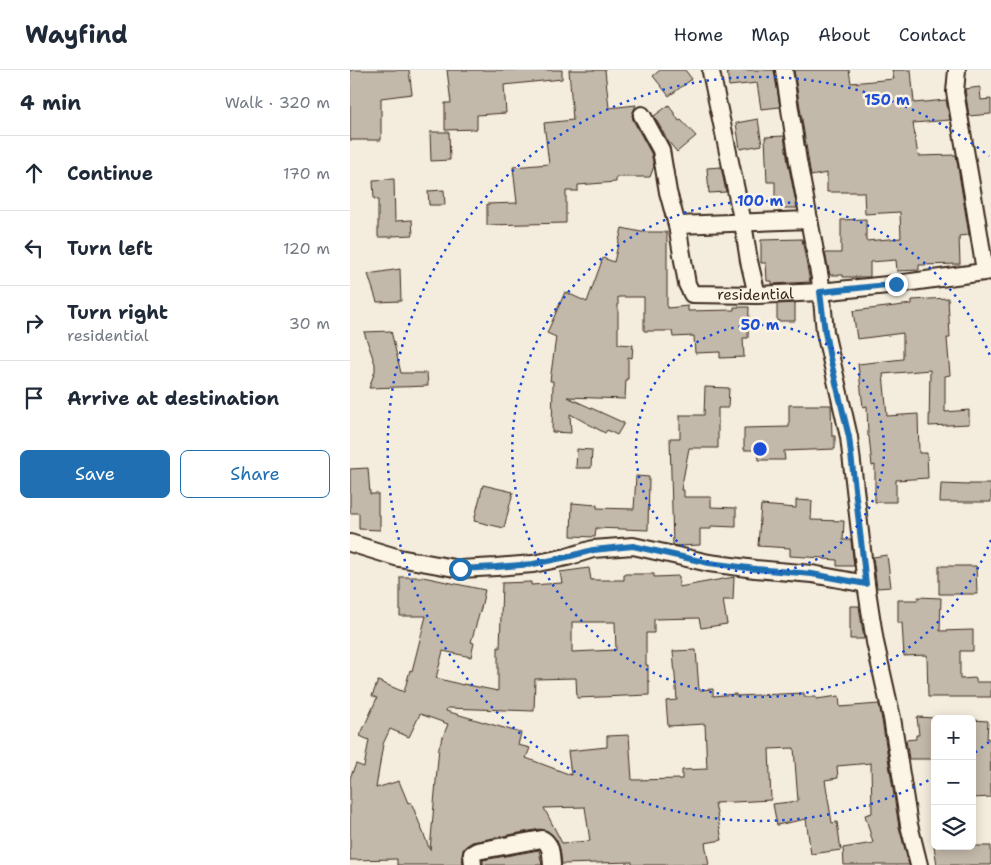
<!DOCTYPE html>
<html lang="en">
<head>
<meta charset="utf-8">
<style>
	:root { --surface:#fff; --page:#f6f6f7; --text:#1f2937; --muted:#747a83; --line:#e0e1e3; --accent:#1f6fb2 }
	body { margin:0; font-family:"Shantell Sans",sans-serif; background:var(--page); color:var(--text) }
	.controls { position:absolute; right:15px; bottom:15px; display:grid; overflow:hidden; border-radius:8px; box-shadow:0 2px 12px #0003 }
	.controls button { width:45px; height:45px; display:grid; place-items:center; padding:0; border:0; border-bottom:1px solid var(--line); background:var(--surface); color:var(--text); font:25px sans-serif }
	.stop { position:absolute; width:15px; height:15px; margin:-11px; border:4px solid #1f6fb2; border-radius:50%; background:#fff }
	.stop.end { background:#1f6fb2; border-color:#fff; box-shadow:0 1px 5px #0008 }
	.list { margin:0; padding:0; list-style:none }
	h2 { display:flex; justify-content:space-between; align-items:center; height:65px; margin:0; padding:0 20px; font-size:21px }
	h2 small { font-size:16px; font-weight:400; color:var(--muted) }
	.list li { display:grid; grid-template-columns:32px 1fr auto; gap:15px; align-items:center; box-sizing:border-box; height:75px; padding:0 20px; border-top:1px solid var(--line) }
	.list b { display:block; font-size:19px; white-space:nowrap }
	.list p { margin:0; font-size:16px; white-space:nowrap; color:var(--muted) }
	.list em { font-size:16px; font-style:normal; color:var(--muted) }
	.actions { display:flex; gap:10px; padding:15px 20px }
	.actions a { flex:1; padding:11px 0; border:1px solid var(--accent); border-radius:8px; text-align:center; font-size:18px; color:var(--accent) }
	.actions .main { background:var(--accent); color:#fff }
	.icon { flex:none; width:28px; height:28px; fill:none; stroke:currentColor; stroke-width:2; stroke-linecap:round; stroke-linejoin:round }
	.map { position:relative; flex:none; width:641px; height:795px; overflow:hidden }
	header { display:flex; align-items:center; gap:30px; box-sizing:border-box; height:70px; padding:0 25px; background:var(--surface); border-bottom:1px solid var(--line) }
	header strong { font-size:24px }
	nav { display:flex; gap:28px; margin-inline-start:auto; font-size:18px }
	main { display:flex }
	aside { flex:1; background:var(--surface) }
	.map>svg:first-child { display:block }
	.building { fill:#c3b9aa; stroke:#3b2a1e; fill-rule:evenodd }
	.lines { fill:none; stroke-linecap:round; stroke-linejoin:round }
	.minor-casing { stroke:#3b2a1e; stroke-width:20 }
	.minor { stroke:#fcf5e5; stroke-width:16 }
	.route { stroke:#1f6fb2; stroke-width:6 }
	.ring { fill:none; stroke:#1d4ed8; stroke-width:2.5; stroke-dasharray:2.5 5 }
	.labels { text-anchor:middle; stroke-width:5; stroke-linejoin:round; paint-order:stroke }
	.street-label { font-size:15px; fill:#3b2a1e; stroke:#fcf5e5 }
	.centre { fill:#1d4ed8; stroke:#fcf5e5; stroke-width:2.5 }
	.ring-label { font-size:15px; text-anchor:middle; font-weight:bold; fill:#1d4ed8; stroke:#fcf5e5; stroke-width:5; stroke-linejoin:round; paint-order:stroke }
</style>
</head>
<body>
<header>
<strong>Wayfind</strong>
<nav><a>Home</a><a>Map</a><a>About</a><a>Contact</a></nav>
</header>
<main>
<aside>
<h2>4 min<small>Walk · 320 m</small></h2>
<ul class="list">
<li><svg class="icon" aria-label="ahead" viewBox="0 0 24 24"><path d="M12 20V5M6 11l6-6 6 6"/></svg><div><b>Continue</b></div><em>170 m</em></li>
<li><svg class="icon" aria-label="left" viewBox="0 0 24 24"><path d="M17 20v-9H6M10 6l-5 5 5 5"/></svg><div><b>Turn left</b></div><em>120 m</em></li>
<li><svg class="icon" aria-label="right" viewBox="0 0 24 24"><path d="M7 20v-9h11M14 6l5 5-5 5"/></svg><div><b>Turn right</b><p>residential</p></div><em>30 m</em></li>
<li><svg class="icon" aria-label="arrive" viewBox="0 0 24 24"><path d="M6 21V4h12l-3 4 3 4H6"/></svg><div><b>Arrive at destination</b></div></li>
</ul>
<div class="actions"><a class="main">Save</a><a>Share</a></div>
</aside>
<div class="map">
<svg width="641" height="795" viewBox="0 0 641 795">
	<rect width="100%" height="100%" fill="#f4eddd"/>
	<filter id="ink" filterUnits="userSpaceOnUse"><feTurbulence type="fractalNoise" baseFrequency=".02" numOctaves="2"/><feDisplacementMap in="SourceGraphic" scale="10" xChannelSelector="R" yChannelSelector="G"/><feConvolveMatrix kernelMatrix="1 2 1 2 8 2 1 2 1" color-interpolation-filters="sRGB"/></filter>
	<g filter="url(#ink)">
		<path class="building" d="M0,0H59L62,24L31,28V70H0Z
			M97,0H212V9L154,15L156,43L127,45V59L95,60V33H101Z
			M219,0H255L259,38L286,35L282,45L283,50L301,83L304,96L300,107H266V112L228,115V121H216V153L137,155V134L167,133L163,97L199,94L194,53L223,50Z
			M310,0H335L342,9L319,26L303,6Z
			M377,0H424L430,37L411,39L407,13L379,16Z
			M444,0H499L501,13L544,9L542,0H561L564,33L596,30L600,50L563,53L568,86L606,85L619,165L609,166L610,194L569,195V200L547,201L546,190L520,192V207H493V205H480L475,183H491V150L516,149V171L551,168L550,142L515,144L514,122H477V103L461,106Z
			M630,17L631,30L641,29V44L619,46L615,19Z
			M319,35L329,51L331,50L346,66L327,82L318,71L304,46Z
			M408,49L412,75L390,79L386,53Z
			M80,62H99L100,90L81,91Z
			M434,66L438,93L447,138H425V112H417L415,67Z
			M371,97L376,122L359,123L357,98Z
			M44,109L45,151L62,150L63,165L42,166V167H28V129H24L23,110Z
			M94,120L95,135H79L78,121Z
			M272,158L291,162H317V238L338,236V241L384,240V237H399L398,268H393L394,287L370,288V282L345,283L344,266L323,267L322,261H294V227H268V274L283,275L282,288L278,287V309H276L275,329L217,327L274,353L267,365L257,360L255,363L220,344L221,363L202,362L203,311H200L206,267L197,263L215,222L237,232L253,188L264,192Z
			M452,169L460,212L422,214V211H417L416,193H411V170Z
			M50,199L51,231L27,232L18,204Z
			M598,228L600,268H597L600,305L595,306V342L619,340V354L579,356L580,300L533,304L537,346L568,344L569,383H577L578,408L546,410V432H525V395L522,396L519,366H518L517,336L513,337L508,294L553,289V263L507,269L503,241L562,234V230Z
			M445,233V251H427V234Z
			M41,261L51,303H77L78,316L19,318L25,301V294L14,262Z
			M355,317L379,318L378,338H368V378H339L331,420H334V427H361V437L386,438V457L361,456V459H350V475L328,476L323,475L320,368H330V345H354Z
			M439,335H481L482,366H485V379L434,381L435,390H409L408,380H394V358L439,357Z
			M227,379L242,380L241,398H226Z
			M18,398L20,424H28V445H30V460L9,459V443H0V399Z
			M286,406L299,407L298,460L246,458L245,467L221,466L222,433L247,435V438L284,439Z
			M591,414L619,415V414H641V432H590Z
			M133,415L163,422L154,458L124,451Z
			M446,430L462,431L461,450L494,451L493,470H501L504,496H487V490L474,489V488L440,486V478L408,476L411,435L446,438Z
			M537,485L541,517L527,518L523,487Z
			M589,496H626L627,524H589Z
			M239,498L241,510H274V504H304V507L329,506V517L384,507L383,530H373L377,554L351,558L349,548L304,549V563H296V595H298V611H299V625L227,628L226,608L185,609L184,641L97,638L96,641L171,663L168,675L180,678L176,688L221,705L218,681L257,677V666L279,665L282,710L332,709V700L357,699L355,654L318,656L316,631L327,630L323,581L346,580L349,620L363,619V626L386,624V626L454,623V627H466V629L489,626L490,637L529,634L532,650L549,757L559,795H494L493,778L523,773L515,745L522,743L521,693L487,696L488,708L475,710L482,753L487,752L491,780L461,784L456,749L427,755L423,734L448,731L444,678L419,679L421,730L365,733L372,770L355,773L359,795H282V792L212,794L210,779L206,769L198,761L190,759L122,772L116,776L113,780L112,785L113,795H47V789L0,790V708L6,694L14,697L19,670L10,666L27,628L22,626L28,611L54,622L60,600L62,601L76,546H50V507H73L135,520L131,538L121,572L124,573L121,587L93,581L86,608L113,615V614L148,621V577L150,578L152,513L181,512V515L212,513L210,502ZM222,552H265L266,580L222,582ZM70,644L98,654L89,677L80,780L61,732L58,733L49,711L26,718L33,674L40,659L59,667ZM235,737L240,771L212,773L194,738Z
			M568,527L591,528L590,561L623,560V581H610V609L626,608V612H641V627H578L577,585L554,586L552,553H548V530H568Z
			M500,536H509L514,569H500Z
			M567,647L585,648V689H559L556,670L566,669V665H569Z
			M622,650L638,651L637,669H640L641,727L622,728Z
			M584,776H641V795H587Z
			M189,780L192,795H133V790Z"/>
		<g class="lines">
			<defs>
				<g id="minor">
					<path d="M434,0L448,91L470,208L475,262L499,367L516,514L525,572L542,648L559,755L569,795"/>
					<path d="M607,0L605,22L623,126L635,201"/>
					<path d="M361,2L393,153L399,191L407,225"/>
					<path id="s1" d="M292,45L311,80L318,122L327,155L337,214L342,224L407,225L470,222L547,214L641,201"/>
					<path d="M327,155L459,150"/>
					<path d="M0,473L49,488L110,499L146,497L183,494L217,487L243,479L283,476L359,493L405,499L462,504L516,514"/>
					<path d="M123,795L122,784L127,781L192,769C202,774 201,786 202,795"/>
				</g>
			</defs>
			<use href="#minor" class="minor-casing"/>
			<use href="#minor" class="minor"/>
		</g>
	</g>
	<g class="lines" filter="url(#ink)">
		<path class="route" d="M110,499L146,497L183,494L217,487L243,480L283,476L359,493L406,499L462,504L516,514L499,367L480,288L475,262L470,222L546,214"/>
	</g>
	<g class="ring">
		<circle cx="410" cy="379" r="124"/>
		<path d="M641 470A248 248 0 1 1 641 288"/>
		<path d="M639 672A372 372 0 0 1 623 684M585 707A372 372 0 1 1 639 86"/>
	</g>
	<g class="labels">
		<g class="street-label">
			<text dy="5" stroke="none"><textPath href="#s1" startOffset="251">residential</textPath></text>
		</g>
	</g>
	<circle cx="410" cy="379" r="8" class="centre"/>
	<g class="ring-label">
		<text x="537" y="35">150 m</text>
		<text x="410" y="136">100 m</text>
		<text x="410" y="260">50 m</text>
	</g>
</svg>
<div class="controls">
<button>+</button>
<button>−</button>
<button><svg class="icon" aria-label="layers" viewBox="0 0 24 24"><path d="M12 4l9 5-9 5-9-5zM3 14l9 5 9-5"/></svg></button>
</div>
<div class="stop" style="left:110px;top:499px"></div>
<div class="stop end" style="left:546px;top:214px"></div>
</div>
</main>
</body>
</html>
